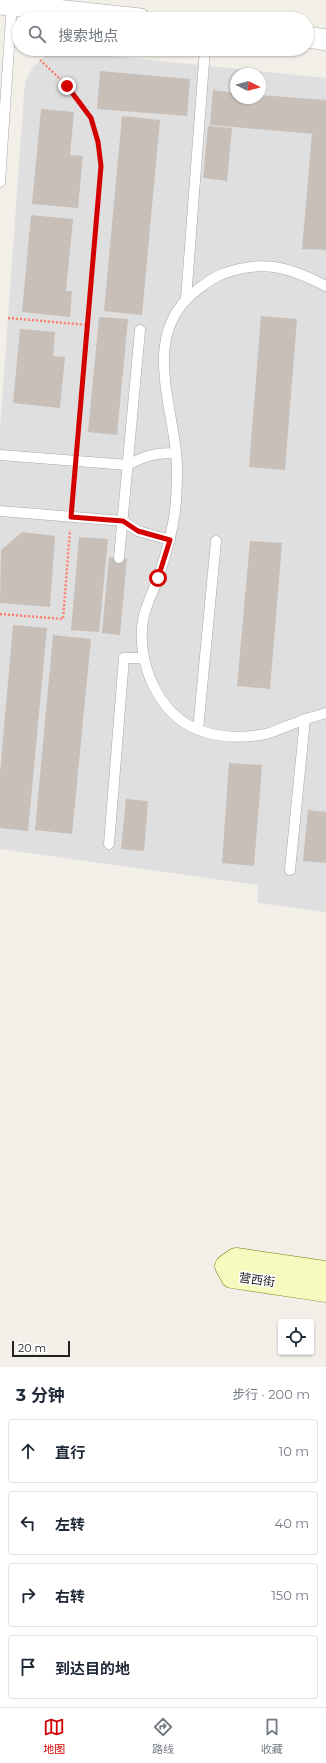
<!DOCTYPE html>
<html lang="zh">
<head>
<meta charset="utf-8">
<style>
	:root { --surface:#fff; --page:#f6f6f7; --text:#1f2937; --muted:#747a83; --line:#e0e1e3; --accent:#d40000 }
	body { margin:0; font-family:Montserrat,"Noto Sans SC",sans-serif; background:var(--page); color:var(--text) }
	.controls { position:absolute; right:12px; bottom:12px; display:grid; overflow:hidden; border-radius:4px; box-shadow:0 1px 3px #0004 }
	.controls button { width:36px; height:36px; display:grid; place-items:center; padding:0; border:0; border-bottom:1px solid var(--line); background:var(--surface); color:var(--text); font:20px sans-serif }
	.compass { position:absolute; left:230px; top:68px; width:36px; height:36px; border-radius:50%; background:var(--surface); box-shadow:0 1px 3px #0004; rotate:95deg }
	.scale { position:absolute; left:12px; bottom:10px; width:58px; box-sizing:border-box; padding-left:4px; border:2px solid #222; border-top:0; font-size:11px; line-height:14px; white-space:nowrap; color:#222; -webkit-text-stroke:3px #fff; paint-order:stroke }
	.stop { position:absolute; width:12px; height:12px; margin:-9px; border:3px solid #d40000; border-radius:50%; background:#fff }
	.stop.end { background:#d40000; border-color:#fff; box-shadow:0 1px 4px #0008 }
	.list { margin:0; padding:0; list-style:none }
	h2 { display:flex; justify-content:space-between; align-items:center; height:52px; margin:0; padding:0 16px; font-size:17px }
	h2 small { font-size:13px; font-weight:400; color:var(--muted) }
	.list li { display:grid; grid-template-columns:26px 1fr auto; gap:12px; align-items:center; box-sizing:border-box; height:64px; margin:0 8px 8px; padding:0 8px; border:1px solid var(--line); border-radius:4px }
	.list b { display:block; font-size:15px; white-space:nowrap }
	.list em { font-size:13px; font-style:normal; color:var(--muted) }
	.icon { flex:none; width:22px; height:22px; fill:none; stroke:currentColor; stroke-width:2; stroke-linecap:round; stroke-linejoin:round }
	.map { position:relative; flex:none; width:326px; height:1367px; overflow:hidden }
	.search { position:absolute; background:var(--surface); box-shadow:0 1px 3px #0004; left:12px; right:12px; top:12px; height:44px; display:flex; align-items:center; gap:10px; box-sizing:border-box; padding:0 14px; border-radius:22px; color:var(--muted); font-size:15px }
	.sheet { height:340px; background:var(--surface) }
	nav { display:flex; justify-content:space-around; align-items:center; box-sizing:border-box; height:56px; border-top:1px solid var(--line); background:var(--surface); font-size:11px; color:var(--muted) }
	nav a { display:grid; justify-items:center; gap:2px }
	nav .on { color:var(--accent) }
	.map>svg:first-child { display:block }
	.residential { fill:#e0dfdf; fill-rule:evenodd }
	.building { fill:#c7bfb8 }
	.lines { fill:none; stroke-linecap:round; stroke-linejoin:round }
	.lane-casing { stroke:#a9a9a9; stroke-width:11 }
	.street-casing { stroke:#a9a9a9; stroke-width:22 }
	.secondary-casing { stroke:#707d05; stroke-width:23 }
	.path { stroke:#fa8072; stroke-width:2.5; stroke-dasharray:2 2; stroke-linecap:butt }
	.lane { stroke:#fff; stroke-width:10 }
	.street { stroke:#fff; stroke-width:21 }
	.secondary { stroke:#f7fabf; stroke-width:22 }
	.route { stroke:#d40000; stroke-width:5 }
	.labels { text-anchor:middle; stroke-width:3; stroke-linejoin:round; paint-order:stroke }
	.street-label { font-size:12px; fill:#222; stroke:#fff }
</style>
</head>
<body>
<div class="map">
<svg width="326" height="1367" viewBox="0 0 326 1367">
	<rect width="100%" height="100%" fill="#f2efe9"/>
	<path class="residential" d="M62,51L326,78V912L258,903V885L0,849V430L25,82L33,67L48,53ZM236,74H260V98H236Z"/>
	<path class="building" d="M100,71L190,79L187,116L97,109Z
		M213,90L236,93V98H260V95L326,100V135L210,125Z
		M41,109L74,112L70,155L83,156L78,208L32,204Z
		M122,116L160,120L142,315L104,311Z
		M208,126L232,128L227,181L203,178Z
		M312,134L326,135V250L302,249Z
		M31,215L73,219L66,291H72L70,317L22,312Z
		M261,316L297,319L285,470L249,467Z
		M99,317L128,319L117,435L88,432Z
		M20,329L55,332L53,356L65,357L60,408L13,403Z
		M22,532L55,536L50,607L0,603L1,550Z
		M79,537L108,539L99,632L71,630Z
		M250,541L282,543L270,689L237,686Z
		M109,557L127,559L120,635L102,633Z
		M13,625L47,628L28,831L0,828V773Z
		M53,635L91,639L72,834L35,830Z
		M229,763L262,765L254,866L222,863Z
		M126,799L148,801L144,851L121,849Z
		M308,810L326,812V863L303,861Z"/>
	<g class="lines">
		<defs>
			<path id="lane" d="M0,182L12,2
				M326,286C289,267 263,259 222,274C212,278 205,284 197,290C143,331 170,396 176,452C178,468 177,485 176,501C174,529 166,555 157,581C152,594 145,607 143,620C136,661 158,715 199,730C219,738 244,738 266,734C274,732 282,728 290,725C302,720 314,716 326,713
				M186,299L205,49
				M0,455L128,465C146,455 156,453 176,453
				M0,511L123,521L138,531L170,540
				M119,558L140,330
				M198,730L216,541
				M109,844L124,658H143
				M290,870L305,719"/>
			<path id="street" d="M0,4L140,19
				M307,37L326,40"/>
			<path id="secondary" d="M326,1272L236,1259L226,1266L232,1277L326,1291"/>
		</defs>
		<use href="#lane" class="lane-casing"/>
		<use href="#street" class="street-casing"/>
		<use href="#secondary" class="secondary-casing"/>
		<path class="path" d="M40,60C58,77 79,95 91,118C98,133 99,151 101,166L77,448
			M8,318L88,325
			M72,503L75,474
			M0,614L63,619L70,530"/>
		<use href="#lane" class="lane"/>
		<use href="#street" class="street"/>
		<use href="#secondary" class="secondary"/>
	</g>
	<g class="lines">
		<path class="route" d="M67,86L91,118L98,142L101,166L71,517L123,521L138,531L170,540L158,578"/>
	</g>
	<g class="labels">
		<g class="street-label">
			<text transform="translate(257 1280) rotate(8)" y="4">营西街</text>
		</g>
	</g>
</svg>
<div class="controls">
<button><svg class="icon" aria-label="locate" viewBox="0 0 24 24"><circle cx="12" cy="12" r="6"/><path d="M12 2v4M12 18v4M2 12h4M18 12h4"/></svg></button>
</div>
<svg class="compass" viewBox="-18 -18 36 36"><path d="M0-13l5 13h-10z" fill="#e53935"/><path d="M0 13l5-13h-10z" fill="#747a83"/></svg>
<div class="scale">20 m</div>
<div class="stop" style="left:158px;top:578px"></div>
<div class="stop end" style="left:67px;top:86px"></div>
<div class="search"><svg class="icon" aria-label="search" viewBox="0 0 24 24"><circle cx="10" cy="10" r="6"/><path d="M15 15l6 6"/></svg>搜索地点</div>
</div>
<section class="sheet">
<h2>3 分钟<small>步行 · 200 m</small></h2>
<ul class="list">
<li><svg class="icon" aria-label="ahead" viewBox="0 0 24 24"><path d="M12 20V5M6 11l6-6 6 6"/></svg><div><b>直行</b></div><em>10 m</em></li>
<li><svg class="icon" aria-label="left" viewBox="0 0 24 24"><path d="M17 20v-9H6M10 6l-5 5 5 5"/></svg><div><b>左转</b></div><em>40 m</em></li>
<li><svg class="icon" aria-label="right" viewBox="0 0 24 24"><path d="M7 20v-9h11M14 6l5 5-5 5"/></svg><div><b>右转</b></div><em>150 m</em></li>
<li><svg class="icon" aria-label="arrive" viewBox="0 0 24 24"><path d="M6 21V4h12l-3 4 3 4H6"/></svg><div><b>到达目的地</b></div></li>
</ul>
</section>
<nav>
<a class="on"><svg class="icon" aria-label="map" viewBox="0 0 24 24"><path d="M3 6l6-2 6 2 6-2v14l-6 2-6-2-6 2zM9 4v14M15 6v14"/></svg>地图</a>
<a><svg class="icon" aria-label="directions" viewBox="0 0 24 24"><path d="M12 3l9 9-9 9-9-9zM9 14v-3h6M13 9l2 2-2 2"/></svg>路线</a>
<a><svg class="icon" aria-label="saved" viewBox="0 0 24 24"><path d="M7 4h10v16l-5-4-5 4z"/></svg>收藏</a>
</nav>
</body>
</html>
